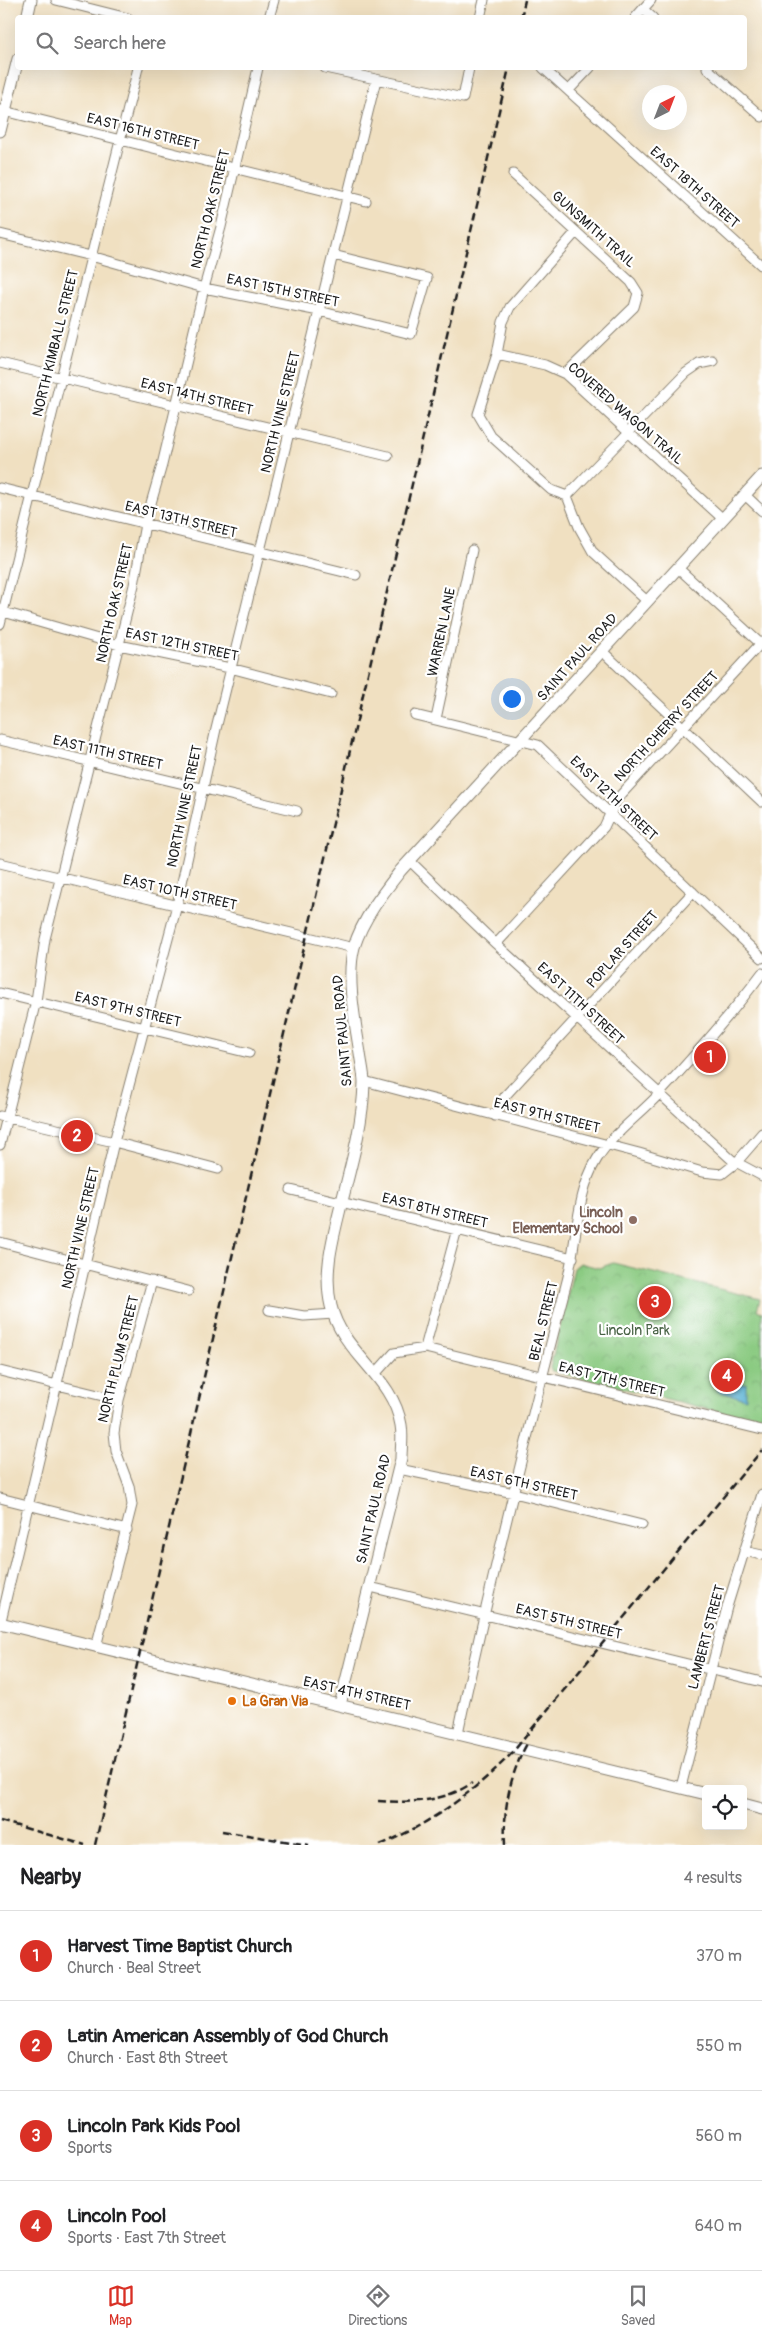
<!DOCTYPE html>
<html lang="en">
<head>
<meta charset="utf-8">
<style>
	:root { --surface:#fff; --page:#f6f6f6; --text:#202124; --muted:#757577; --line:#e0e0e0; --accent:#d93025 }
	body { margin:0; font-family:Pangolin,sans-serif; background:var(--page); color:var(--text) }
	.controls { position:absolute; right:15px; bottom:15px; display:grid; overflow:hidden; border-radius:5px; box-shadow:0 5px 20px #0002 }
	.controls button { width:45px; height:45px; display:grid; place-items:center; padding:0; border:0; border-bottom:1px solid var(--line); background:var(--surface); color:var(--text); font:25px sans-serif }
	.compass { position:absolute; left:642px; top:85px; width:45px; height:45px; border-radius:50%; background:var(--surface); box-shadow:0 5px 20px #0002; rotate:42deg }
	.you { position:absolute; left:511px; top:698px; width:18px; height:18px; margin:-12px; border:4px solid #fff; border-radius:50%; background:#1a73e8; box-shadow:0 0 0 8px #1a73e833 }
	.badge { display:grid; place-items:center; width:32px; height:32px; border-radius:50%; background:var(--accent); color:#fff; font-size:16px; font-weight:700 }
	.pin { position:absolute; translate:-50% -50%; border:2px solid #fff; box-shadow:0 1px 5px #0006 }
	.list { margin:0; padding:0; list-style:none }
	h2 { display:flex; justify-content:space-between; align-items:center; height:65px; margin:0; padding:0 20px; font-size:21px }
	h2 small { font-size:16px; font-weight:400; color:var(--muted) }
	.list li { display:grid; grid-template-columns:32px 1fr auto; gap:15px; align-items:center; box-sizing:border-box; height:90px; padding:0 20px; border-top:1px solid var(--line) }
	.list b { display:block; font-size:19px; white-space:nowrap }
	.list p { margin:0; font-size:16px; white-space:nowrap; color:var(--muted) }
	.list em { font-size:16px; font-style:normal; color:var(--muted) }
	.icon { flex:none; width:28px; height:28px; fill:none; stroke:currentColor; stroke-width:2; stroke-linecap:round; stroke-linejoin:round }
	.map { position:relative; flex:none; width:762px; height:1845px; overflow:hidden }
	.search { position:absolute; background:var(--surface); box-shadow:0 5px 20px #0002; left:15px; right:15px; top:15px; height:55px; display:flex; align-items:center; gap:12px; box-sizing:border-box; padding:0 18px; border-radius:5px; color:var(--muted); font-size:19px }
	.sheet { height:425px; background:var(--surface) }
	nav { display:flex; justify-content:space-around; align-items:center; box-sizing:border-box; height:70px; border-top:1px solid var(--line); background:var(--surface); font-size:14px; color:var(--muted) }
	nav a { display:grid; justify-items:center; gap:2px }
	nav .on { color:var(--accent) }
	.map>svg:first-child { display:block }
	.park { fill:url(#park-crowns); stroke:#54744f }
	.water { fill:#53aed1; stroke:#386576 }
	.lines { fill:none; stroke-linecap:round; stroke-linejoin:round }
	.minor-casing { stroke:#867e6e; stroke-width:11 }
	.major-casing { stroke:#867e6e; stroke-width:13 }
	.minor { stroke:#fff; stroke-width:9 }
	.major { stroke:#fff; stroke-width:11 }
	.rail { stroke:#1c1c1c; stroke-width:2.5; stroke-dasharray:8 4; stroke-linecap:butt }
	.education-dot { fill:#8d6e63; stroke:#fff; stroke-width:2 }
	.food-dot { fill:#e8710a; stroke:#fff; stroke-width:2 }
	.labels { text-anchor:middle; stroke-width:4.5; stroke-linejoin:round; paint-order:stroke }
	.street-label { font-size:14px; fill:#1c1c1c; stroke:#fff }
	.education-label { font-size:14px; font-weight:bold; fill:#785e54; stroke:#fff; text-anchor:end }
	.park-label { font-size:14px; fill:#486245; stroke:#fff }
	.food-label { font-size:14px; font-weight:bold; fill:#c56008; stroke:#fff; text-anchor:start }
</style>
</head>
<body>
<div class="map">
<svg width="762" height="1845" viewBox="0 0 762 1845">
	<defs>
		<pattern id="park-crowns" width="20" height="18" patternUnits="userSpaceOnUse" patternTransform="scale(1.25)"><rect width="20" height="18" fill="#8bcb82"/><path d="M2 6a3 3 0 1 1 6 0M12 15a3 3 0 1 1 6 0" fill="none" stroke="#77ae70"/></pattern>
	</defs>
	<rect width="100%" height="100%" fill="#fff"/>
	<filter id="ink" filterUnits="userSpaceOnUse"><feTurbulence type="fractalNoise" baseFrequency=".02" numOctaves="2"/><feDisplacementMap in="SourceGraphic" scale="10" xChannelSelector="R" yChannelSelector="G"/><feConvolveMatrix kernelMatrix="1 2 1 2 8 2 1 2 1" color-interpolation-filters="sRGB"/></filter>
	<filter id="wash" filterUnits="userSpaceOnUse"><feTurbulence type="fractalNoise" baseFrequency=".0096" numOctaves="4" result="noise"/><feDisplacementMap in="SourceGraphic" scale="20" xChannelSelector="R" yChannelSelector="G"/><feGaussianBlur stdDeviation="1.12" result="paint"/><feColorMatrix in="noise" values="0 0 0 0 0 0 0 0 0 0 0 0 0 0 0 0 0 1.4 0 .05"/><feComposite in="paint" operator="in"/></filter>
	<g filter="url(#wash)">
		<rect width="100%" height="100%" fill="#f0e0c1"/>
		<path class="park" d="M580,1263L599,1268L613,1263L760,1299L757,1310L762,1312V1420L757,1421L552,1371L550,1368L574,1268Z"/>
		<path class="water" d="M723,1367L735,1370L732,1386L746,1383V1399L717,1391Z"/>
	</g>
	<g filter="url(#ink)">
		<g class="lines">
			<defs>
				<path id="minor" d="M56,0L128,18
					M643,9L653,18
					M269,18L274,0
					M480,18L484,0
					M635,18L651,0
					M325,68L463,98L469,68
					M543,68L762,266
					M707,68L762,117
					M569,90L590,68
					M0,110L366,201
					M513,174L631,282L638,293L634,307L565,374
					M0,234L91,256L204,288L319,311L411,334L427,278L333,255
					M497,354L545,365L565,374L723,519
					M0,363L388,456
					M0,488L356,575
					M745,495L762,511
					M567,496L551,490L491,436L478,414L497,354L503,322L510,307L576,232
					M567,496L686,373L699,364L713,361
					M567,496L579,527L593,552L647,601
					M678,568L762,645
					M0,611L119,645L230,668L331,694
					M0,624L138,68
					M602,651L762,802
					M415,715L538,745L762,958
					M436,719L472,550
					M0,740L297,811
					M410,861L496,944L732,1160L762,1176
					M0,863L354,948
					M496,944L604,827L617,799L762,642
					M0,993L249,1053
					M364,1081L639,1153L702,1172L722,1174L736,1163L762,1133
					M0,1116L114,1142L218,1169
					M495,1116L505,1096L693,892
					M0,1145L36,1001L45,939L134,585L145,524L162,465L204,288L221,227L258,68
					M291,1190L573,1258
					M0,1242L188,1291
					M269,1310L304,1316L334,1314
					M425,1348L457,1229
					M0,1371L119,1400
					M376,1373L394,1353L425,1348L762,1430
					M399,1469L514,1493L642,1525
					M0,1498L127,1530
					M744,1551L762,1555
					M370,1587L762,1682
					M0,1625L114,1142L177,905L216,729L376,80
					M96,1647L132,1505L129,1486L116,1451L114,1433L119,1400L152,1281
					M458,1733C490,1582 528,1431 567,1281C577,1243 576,1193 597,1159C613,1133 640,1115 661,1092C696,1054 731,1015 762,973
					M681,1787L727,1607L762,1494"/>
				<path id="major" d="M27,18L31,0
					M0,131L18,59
					M0,1623L706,1794
					M340,1705L401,1459C401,1448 403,1436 401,1425C393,1376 342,1353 331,1306C323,1272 333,1238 341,1205C351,1165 363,1124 364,1083C364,1073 361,1062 360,1053C355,1022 346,977 354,947C363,918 383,893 401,870L762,476
					M743,1804L762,1809"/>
			</defs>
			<use href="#minor" class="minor-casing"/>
			<use href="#major" class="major-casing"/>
			<use href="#minor" class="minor"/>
			<use href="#major" class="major"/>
			<path class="rail" d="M521,18L525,0
				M378,1801C411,1803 444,1802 472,1783
				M0,1821L85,1845
				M222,1831L309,1845
				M95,1845L509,68
				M380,1845C430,1824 474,1792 512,1753L762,1450
				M505,1845C503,1809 510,1773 528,1742"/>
		</g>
	</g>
	<circle class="education-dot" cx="633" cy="1220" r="5"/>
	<circle class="food-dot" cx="232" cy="1701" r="5"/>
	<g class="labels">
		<g class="street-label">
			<text transform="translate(143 131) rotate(14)" y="5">EAST 16TH STREET</text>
			<text transform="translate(695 187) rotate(42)" y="5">EAST 18TH STREET</text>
			<text transform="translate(210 209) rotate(-76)" y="5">NORTH OAK STREET</text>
			<text transform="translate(594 229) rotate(42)" y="5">GUNSMITH TRAIL</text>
			<text transform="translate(283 290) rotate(12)" y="5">EAST 15TH STREET</text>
			<text transform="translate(55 343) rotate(-76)" y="5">NORTH KIMBALL STREET</text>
			<text transform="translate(197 396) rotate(14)" y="5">EAST 14TH STREET</text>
			<text transform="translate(280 412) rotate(-76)" y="5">NORTH VINE STREET</text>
			<text transform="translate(626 413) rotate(41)" y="5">COVERED WAGON TRAIL</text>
			<text transform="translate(181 519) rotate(14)" y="5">EAST 13TH STREET</text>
			<text transform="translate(114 603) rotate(-77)" y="5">NORTH OAK STREET</text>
			<text transform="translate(441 632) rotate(-78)" y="5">WARREN LANE</text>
			<text transform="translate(182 644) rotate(12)" y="5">EAST 12TH STREET</text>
			<text transform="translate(577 657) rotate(-48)" y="5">SAINT PAUL ROAD</text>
			<text transform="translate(666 726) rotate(-47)" y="5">NORTH CHERRY STREET</text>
			<text transform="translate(108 752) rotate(13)" y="5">EAST 11TH STREET</text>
			<text transform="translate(614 798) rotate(44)" y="5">EAST 12TH STREET</text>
			<text transform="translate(184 806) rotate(-78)" y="5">NORTH VINE STREET</text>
			<text transform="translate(180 892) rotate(13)" y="5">EAST 10TH STREET</text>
			<text transform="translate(622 949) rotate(-48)" y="5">POPLAR STREET</text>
			<text transform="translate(581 1003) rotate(43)" y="5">EAST 11TH STREET</text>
			<text transform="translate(128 1009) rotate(14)" y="5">EAST 9TH STREET</text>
			<text transform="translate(342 1031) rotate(-95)" y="5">SAINT PAUL ROAD</text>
			<text transform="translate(547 1115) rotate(14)" y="5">EAST 9TH STREET</text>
			<text transform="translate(435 1210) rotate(14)" y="5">EAST 8TH STREET</text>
			<text transform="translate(80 1228) rotate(-77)" y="5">NORTH VINE STREET</text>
			<text transform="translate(543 1321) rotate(-76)" y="5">BEAL STREET</text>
			<text transform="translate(118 1359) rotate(-76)" y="5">NORTH PLUM STREET</text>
			<text transform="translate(612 1379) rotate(14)" y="5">EAST 7TH STREET</text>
			<text transform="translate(524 1483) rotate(13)" y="5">EAST 6TH STREET</text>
			<text transform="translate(373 1509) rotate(-77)" y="5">SAINT PAUL ROAD</text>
			<text transform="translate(569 1621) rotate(14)" y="5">EAST 5TH STREET</text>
			<text transform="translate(706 1637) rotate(-75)" y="5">LAMBERT STREET</text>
			<text transform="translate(357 1693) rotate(13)" y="5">EAST 4TH STREET</text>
		</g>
		<g class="education-label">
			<text x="623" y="1217">Lincoln<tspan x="623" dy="16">Elementary School</tspan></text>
		</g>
		<g class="park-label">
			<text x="634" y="1335">Lincoln Park</text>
		</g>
		<g class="food-label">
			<text x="242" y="1706">La Gran Via</text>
		</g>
	</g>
</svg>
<div class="controls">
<button><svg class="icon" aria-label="locate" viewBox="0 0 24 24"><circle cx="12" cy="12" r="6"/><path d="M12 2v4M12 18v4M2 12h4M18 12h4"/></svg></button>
</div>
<svg class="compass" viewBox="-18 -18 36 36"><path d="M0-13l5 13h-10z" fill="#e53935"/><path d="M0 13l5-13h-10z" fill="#757577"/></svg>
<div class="you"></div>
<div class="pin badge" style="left:710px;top:1057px">1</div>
<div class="pin badge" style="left:77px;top:1136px">2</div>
<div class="pin badge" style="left:655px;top:1302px">3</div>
<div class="pin badge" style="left:727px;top:1376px">4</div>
<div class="search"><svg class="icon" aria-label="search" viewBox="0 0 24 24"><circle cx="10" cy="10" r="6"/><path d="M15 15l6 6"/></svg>Search here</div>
</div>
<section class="sheet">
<h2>Nearby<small>4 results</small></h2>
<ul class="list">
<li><span class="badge">1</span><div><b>Harvest Time Baptist Church</b><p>Church · Beal Street</p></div><em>370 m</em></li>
<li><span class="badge">2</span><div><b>Latin American Assembly of God Church</b><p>Church · East 8th Street</p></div><em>550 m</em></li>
<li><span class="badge">3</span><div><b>Lincoln Park Kids Pool</b><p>Sports</p></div><em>560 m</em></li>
<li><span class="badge">4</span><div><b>Lincoln Pool</b><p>Sports · East 7th Street</p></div><em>640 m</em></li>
</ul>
</section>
<nav>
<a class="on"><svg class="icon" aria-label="map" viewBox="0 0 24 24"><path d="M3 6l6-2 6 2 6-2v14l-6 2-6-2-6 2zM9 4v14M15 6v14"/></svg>Map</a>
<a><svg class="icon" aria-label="directions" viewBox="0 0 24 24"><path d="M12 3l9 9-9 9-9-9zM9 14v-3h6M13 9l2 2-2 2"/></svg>Directions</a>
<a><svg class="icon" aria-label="saved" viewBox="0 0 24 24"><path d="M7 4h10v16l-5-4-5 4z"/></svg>Saved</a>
</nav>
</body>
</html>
